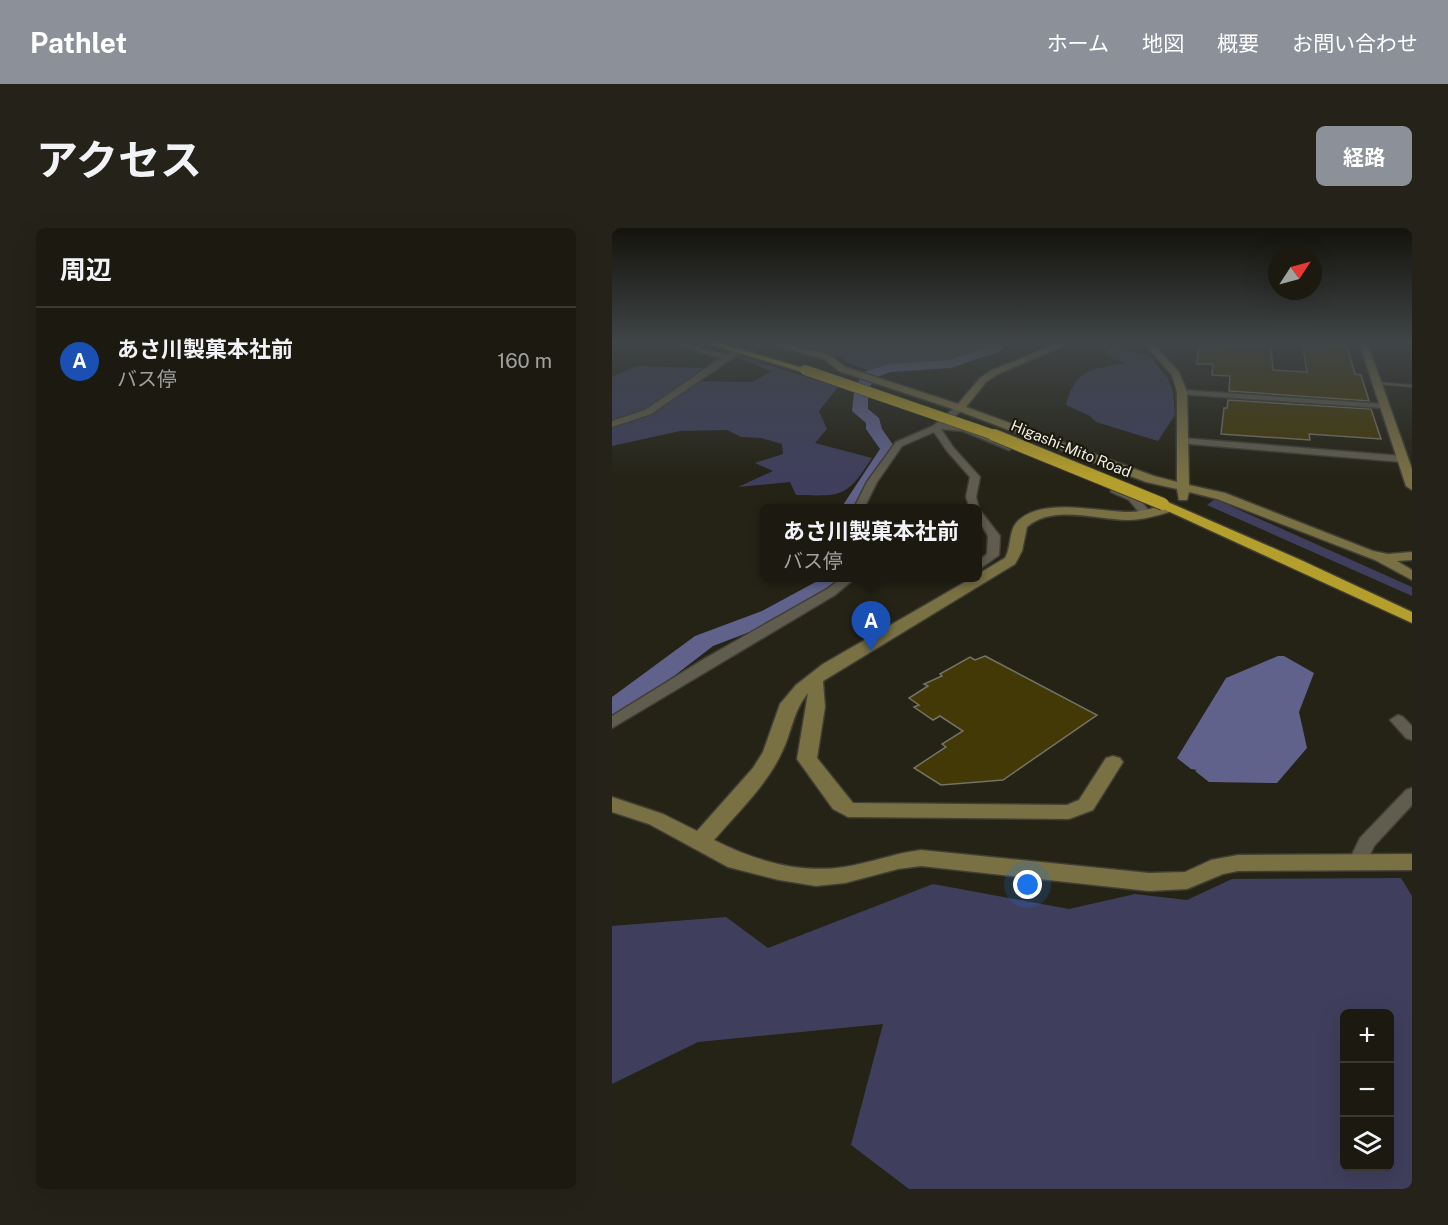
<!DOCTYPE html>
<html lang="ja">
<head>
<meta charset="utf-8">
<style>
	:root { --surface:#1c1a10; --page:#252319; --text:#f1f3f6; --muted:#a0a19f; --line:#3a3830; --accent:#8c9099 }
	body { margin:0; font-family:"Public Sans","Noto Sans JP",sans-serif; background:var(--page); color:var(--text) }
	.controls { position:absolute; right:18px; bottom:18px; display:grid; overflow:hidden; border-radius:9px; box-shadow:0 6px 24px #0002 }
	.controls button { width:54px; height:54px; display:grid; place-items:center; padding:0; border:0; border-bottom:2px solid var(--line); background:var(--surface); color:var(--text); font:30px sans-serif }
	.compass { position:absolute; left:656px; top:18px; width:54px; height:54px; border-radius:50%; background:var(--surface); box-shadow:0 6px 24px #0002; rotate:54deg }
	.you { position:absolute; left:416px; top:657px; width:21px; height:21px; margin:-15px; border:4px solid #fff; border-radius:50%; background:#1a73e8; box-shadow:0 0 0 9px #1a73e833 }
	.badge { display:grid; place-items:center; width:39px; height:39px; border-radius:50%; background:var(--accent); color:#fff; font-size:20px; font-weight:700 }
	.pin { position:absolute; translate:-50% -50px; filter:drop-shadow(0 2px 3px #0008) }
	.pin::after { content:''; position:absolute; top:32px; width:21px; height:18px; background:inherit; clip-path:polygon(0 0,100% 0,50% 100%) }
	.popup { position:absolute; left:148px; top:276px; width:222px; height:78px; box-sizing:border-box; display:grid; place-content:center; border-radius:9px; background:var(--surface); filter:drop-shadow(0 2px 4px #0005); font-size:20px; white-space:nowrap; color:var(--muted) }
	.popup b { font-size:22px; color:var(--text) }
	.popup::after { content:''; position:absolute; left:50%; top:100%; margin-left:-12px; border:12px solid transparent; border-top-color:var(--surface) }
	.list { margin:0; padding:0; list-style:none }
	h2 { display:flex; justify-content:space-between; align-items:center; height:78px; margin:0; padding:0 24px; font-size:26px }
	h2 small { font-size:20px; font-weight:400; color:var(--muted) }
	.list li { display:grid; grid-template-columns:39px 1fr auto; gap:18px; align-items:center; box-sizing:border-box; height:108px; padding:0 24px; border-top:2px solid var(--line) }
	.list b { display:block; font-size:22px; white-space:nowrap }
	.list p { margin:0; font-size:20px; white-space:nowrap; color:var(--muted) }
	.list em { font-size:20px; font-style:normal; color:var(--muted) }
	.icon { flex:none; width:33px; height:33px; fill:none; stroke:currentColor; stroke-width:2; stroke-linecap:round; stroke-linejoin:round }
	.map { position:relative; flex:none; width:800px; height:961px; overflow:hidden; border-radius:9px }
	header { display:flex; align-items:center; gap:36px; box-sizing:border-box; height:84px; padding:0 30px; background:var(--accent); color:#fff }
	header strong { font-size:28px }
	nav { display:flex; gap:33px; margin-inline-start:auto; font-size:21px }
	.intro { display:flex; align-items:center; justify-content:space-between; box-sizing:border-box; height:144px; padding:0 36px }
	h1 { margin:0; font-size:42px }
	.button { padding:15px 27px; border-radius:9px; background:var(--accent); color:#fff; font-size:21px; font-weight:700 }
	main { display:flex; gap:36px; padding:0 36px }
	aside { flex:1; background:var(--surface); border-radius:9px; box-shadow:0 6px 24px #0002 }
	.map>svg:first-child { display:block }
	.green { fill:#3f3f5d; fill-rule:evenodd }
	.water { fill:#61628c }
	.lines { fill:none; stroke-linecap:round; stroke-linejoin:round }
	.river { fill:#61628c; fill-rule:evenodd }
	.building { fill:#433907; stroke:#757264; stroke-width:1.5 }
	.street-tunnel { stroke:#434135; stroke-width:8; stroke-dasharray:8 4; stroke-linecap:butt }
	.lane-casing { stroke:#403e35; stroke-width:2 }
	.street-casing { stroke:#403e35; stroke-width:3 }
	.secondary-casing { stroke:#403e35; stroke-width:3 }
	.highway-casing { stroke:#403e35; stroke-width:3 }
	.lane { fill:#605d4f; fill-rule:evenodd }
	.street { fill:#605d4f; fill-rule:evenodd }
	.secondary { fill:#797044; fill-rule:evenodd }
	.highway { fill:#b49e2c; fill-rule:evenodd }
	.highway-bridge-far1-casing { stroke:#403e35; stroke-width:11; stroke-linecap:butt }
	.highway-bridge-casing { stroke:#403e35; stroke-width:14; stroke-linecap:butt }
	.highway-bridge-far1 { stroke:#b49e2c; stroke-width:10 }
	.highway-bridge { stroke:#b49e2c; stroke-width:12 }
	.labels { text-anchor:middle; stroke-width:4.5; stroke-linejoin:round; paint-order:stroke }
	.far-street-label { font-size:15px; fill:#efede5; stroke:#1c190d }
</style>
</head>
<body>
<header>
<strong>Pathlet</strong>
<nav><a>ホーム</a><a>地図</a><a>概要</a><a>お問い合わせ</a></nav>
</header>
<div class="intro"><h1>アクセス</h1><a class="button">経路</a></div>
<main>
<aside>
<h2>周辺<small></small></h2>
<ul class="list">
<li><span class="badge" style="background:#1a4fb4">A</span><div><b>あさ川製菓本社前</b><p>バス停</p></div><em>160 m</em></li>
</ul>
</aside>
<div class="map">
<svg width="800" height="961" viewBox="0 0 800 961">
	<rect width="100%" height="100%" fill="#252316"/>
	<path class="green" d="M168,114H372L374,121L352,126L339,135L306,136L258,143L234,134L230,130Z
		M475,114L538,128L556,150L561,164L563,187L546,213L484,194L478,188L454,177C463,139 483,141 515,135L498,130L493,120L467,117Z
		M129,128L226,159L207,183L215,201L203,215L260,230C234,270 231,268 184,267L178,254L126,259L161,243L143,235L171,226L170,216L149,210L129,209L115,202L68,203L0,218V149L24,138L93,140L73,153L141,154L159,143L124,129Z
		M603,271L800,359V368L595,277Z
		M789,650L800,668V961H297L239,917L271,796L86,814L0,856V698L114,689L156,720L321,656L457,681L523,666L575,672L620,651ZM732,786H778V938H732Z"/>
	<path class="water" d="M666,428H672L702,445L687,484L695,520L665,555L597,554L583,543L585,542L579,541L565,530L614,450Z"/>
	<g class="lines">
		<path class="river" d="M369,114H384L391,120L389,123L339,140L279,144L262,150L256,164V181L267,190L270,201L284,221L247,280H229L268,221L254,201V195L240,183L242,164L251,144L278,136L337,132L375,119Z
			M211,350H237L234,355L166,393L101,418L10,488L0,490V469L83,408L150,383Z"/>
	</g>
	<path class="building" d="M587,114L659,118L661,142L695,144L690,114L734,116L743,146L749,147L757,173L617,163L618,148L600,147L601,136H585Z
		M616,172L759,181L769,211L697,206L698,212L609,206L612,180H615Z
		M373,428L485,487L391,552L329,557L302,540L334,519L330,516L351,503L328,488L321,492L302,479L307,477L297,470L316,458L312,456L330,448L328,446L358,429L363,432Z"/>
	<g class="lines">
		<path class="street-tunnel" d="M124,125L144,118"/>
		<defs>
			<path id="lane" d="M763,154L800,157V159L764,156Z"/>
			<path id="street" d="M56,114H68L114,127L124,123L128,125L39,186L0,199V193L33,182L109,130Z
				M149,114H160L144,120L141,118Z
				M570,162L771,176L775,178L771,180L567,166L566,164Z
				M345,178L352,180L334,196L356,199L402,219L397,222L351,203L329,201L341,219L368,249L364,269L367,281L388,308L387,327L366,342V333L375,326L376,308L366,291V280H358L354,269L358,249L335,223L322,204L290,218L265,254L252,280H242L255,254L284,214L321,198Z
				M570,210L790,228L795,231L790,234L567,215L565,213Z
				M499,260C517,258 530,273 539,286L538,288H530L517,272L499,264Z
				M230,350H243L223,367L0,500V488L92,431L215,361Z
				M786,487L791,489L800,498V512L794,510L778,492Z
				M800,560V577L762,618L752,640L745,642L738,640L736,635L748,610L794,562Z"/>
			<path id="secondary" d="M151,114H166L218,127L233,139L346,176L368,150L380,142L449,114H461L386,146L374,154L354,179L542,248L565,254V164L560,147L531,114H540L567,144L575,164L577,257L613,265L761,323L776,326L800,324V332L785,333L800,342V352L763,332L605,271L577,264L575,272H567L565,261L534,254L344,182L227,143L212,131Z
				M747,114H755L800,241V262L794,258Z
				M553,277L557,278L559,281L557,284C544,288 530,292 516,292C485,292 441,276 415,299L410,323L403,336L211,453L213,479L205,530L241,575L455,577L467,572L494,530L501,528L508,530L511,534L481,582L457,591L236,589L221,581L185,531L196,465C181,483 180,504 170,524C155,557 125,585 102,612C141,632 187,646 232,639C258,635 283,625 309,622L537,645L573,644L599,632L626,627L800,626V642L626,643L611,646L575,661L537,663L309,638L286,641L233,655L204,658L167,652L116,639L37,596L0,584V569L51,586L85,603L141,540L151,524L168,476L184,457L211,436L360,350H366V346L393,330C400,318 396,301 407,292C433,269 486,284 517,284C529,284 541,280 553,277Z"/>
			<path id="highway" d="M90,114H104L197,142L190,144Z
				M551,272L691,333L800,384V395L547,279L545,276Z"/>
		</defs>
		<use href="#lane" class="lane-casing"/>
		<use href="#street" class="street-casing"/>
		<use href="#secondary" class="secondary-casing"/>
		<use href="#highway" class="highway-casing"/>
		<use href="#lane" class="lane"/>
		<use href="#street" class="street"/>
		<use href="#secondary" class="secondary"/>
		<use href="#highway" class="highway"/>
		<defs>
			<path id="highway-bridge-far1" d="M193,142L385,208"/>
			<path id="highway-bridge" d="M382,207L551,276"/>
		</defs>
		<use href="#highway-bridge-far1" class="highway-bridge-far1-casing"/>
		<use href="#highway-bridge" class="highway-bridge-casing"/>
		<use href="#highway-bridge-far1" class="highway-bridge-far1"/>
		<use href="#highway-bridge" class="highway-bridge"/>
	</g>
	<linearGradient id="sky" x2="0" y2="1"><stop stop-color="#14130c"/><stop offset="0.46" stop-color="#404547"/><stop offset="1" stop-color="#404547" stop-opacity="0"/></linearGradient>
	<rect width="800" height="249" fill="url(#sky)"/>
	<g class="labels">
		<g class="far-street-label">
			<text transform="translate(459 221) rotate(22)" y="5">Higashi-Mito Road</text>
		</g>
	</g>
</svg>
<div class="controls">
<button>+</button>
<button>−</button>
<button><svg class="icon" aria-label="layers" viewBox="0 0 24 24"><path d="M12 4l9 5-9 5-9-5zM3 14l9 5 9-5"/></svg></button>
</div>
<svg class="compass" viewBox="-18 -18 36 36"><path d="M0-13l5 13h-10z" fill="#e53935"/><path d="M0 13l5-13h-10z" fill="#a0a19f"/></svg>
<div class="you"></div>
<div class="pin badge" style="left:259px;top:423px;background:#1a4fb4">A</div>
<div class="popup"><b>あさ川製菓本社前</b>バス停</div>
</div>
</main>
</body>
</html>
